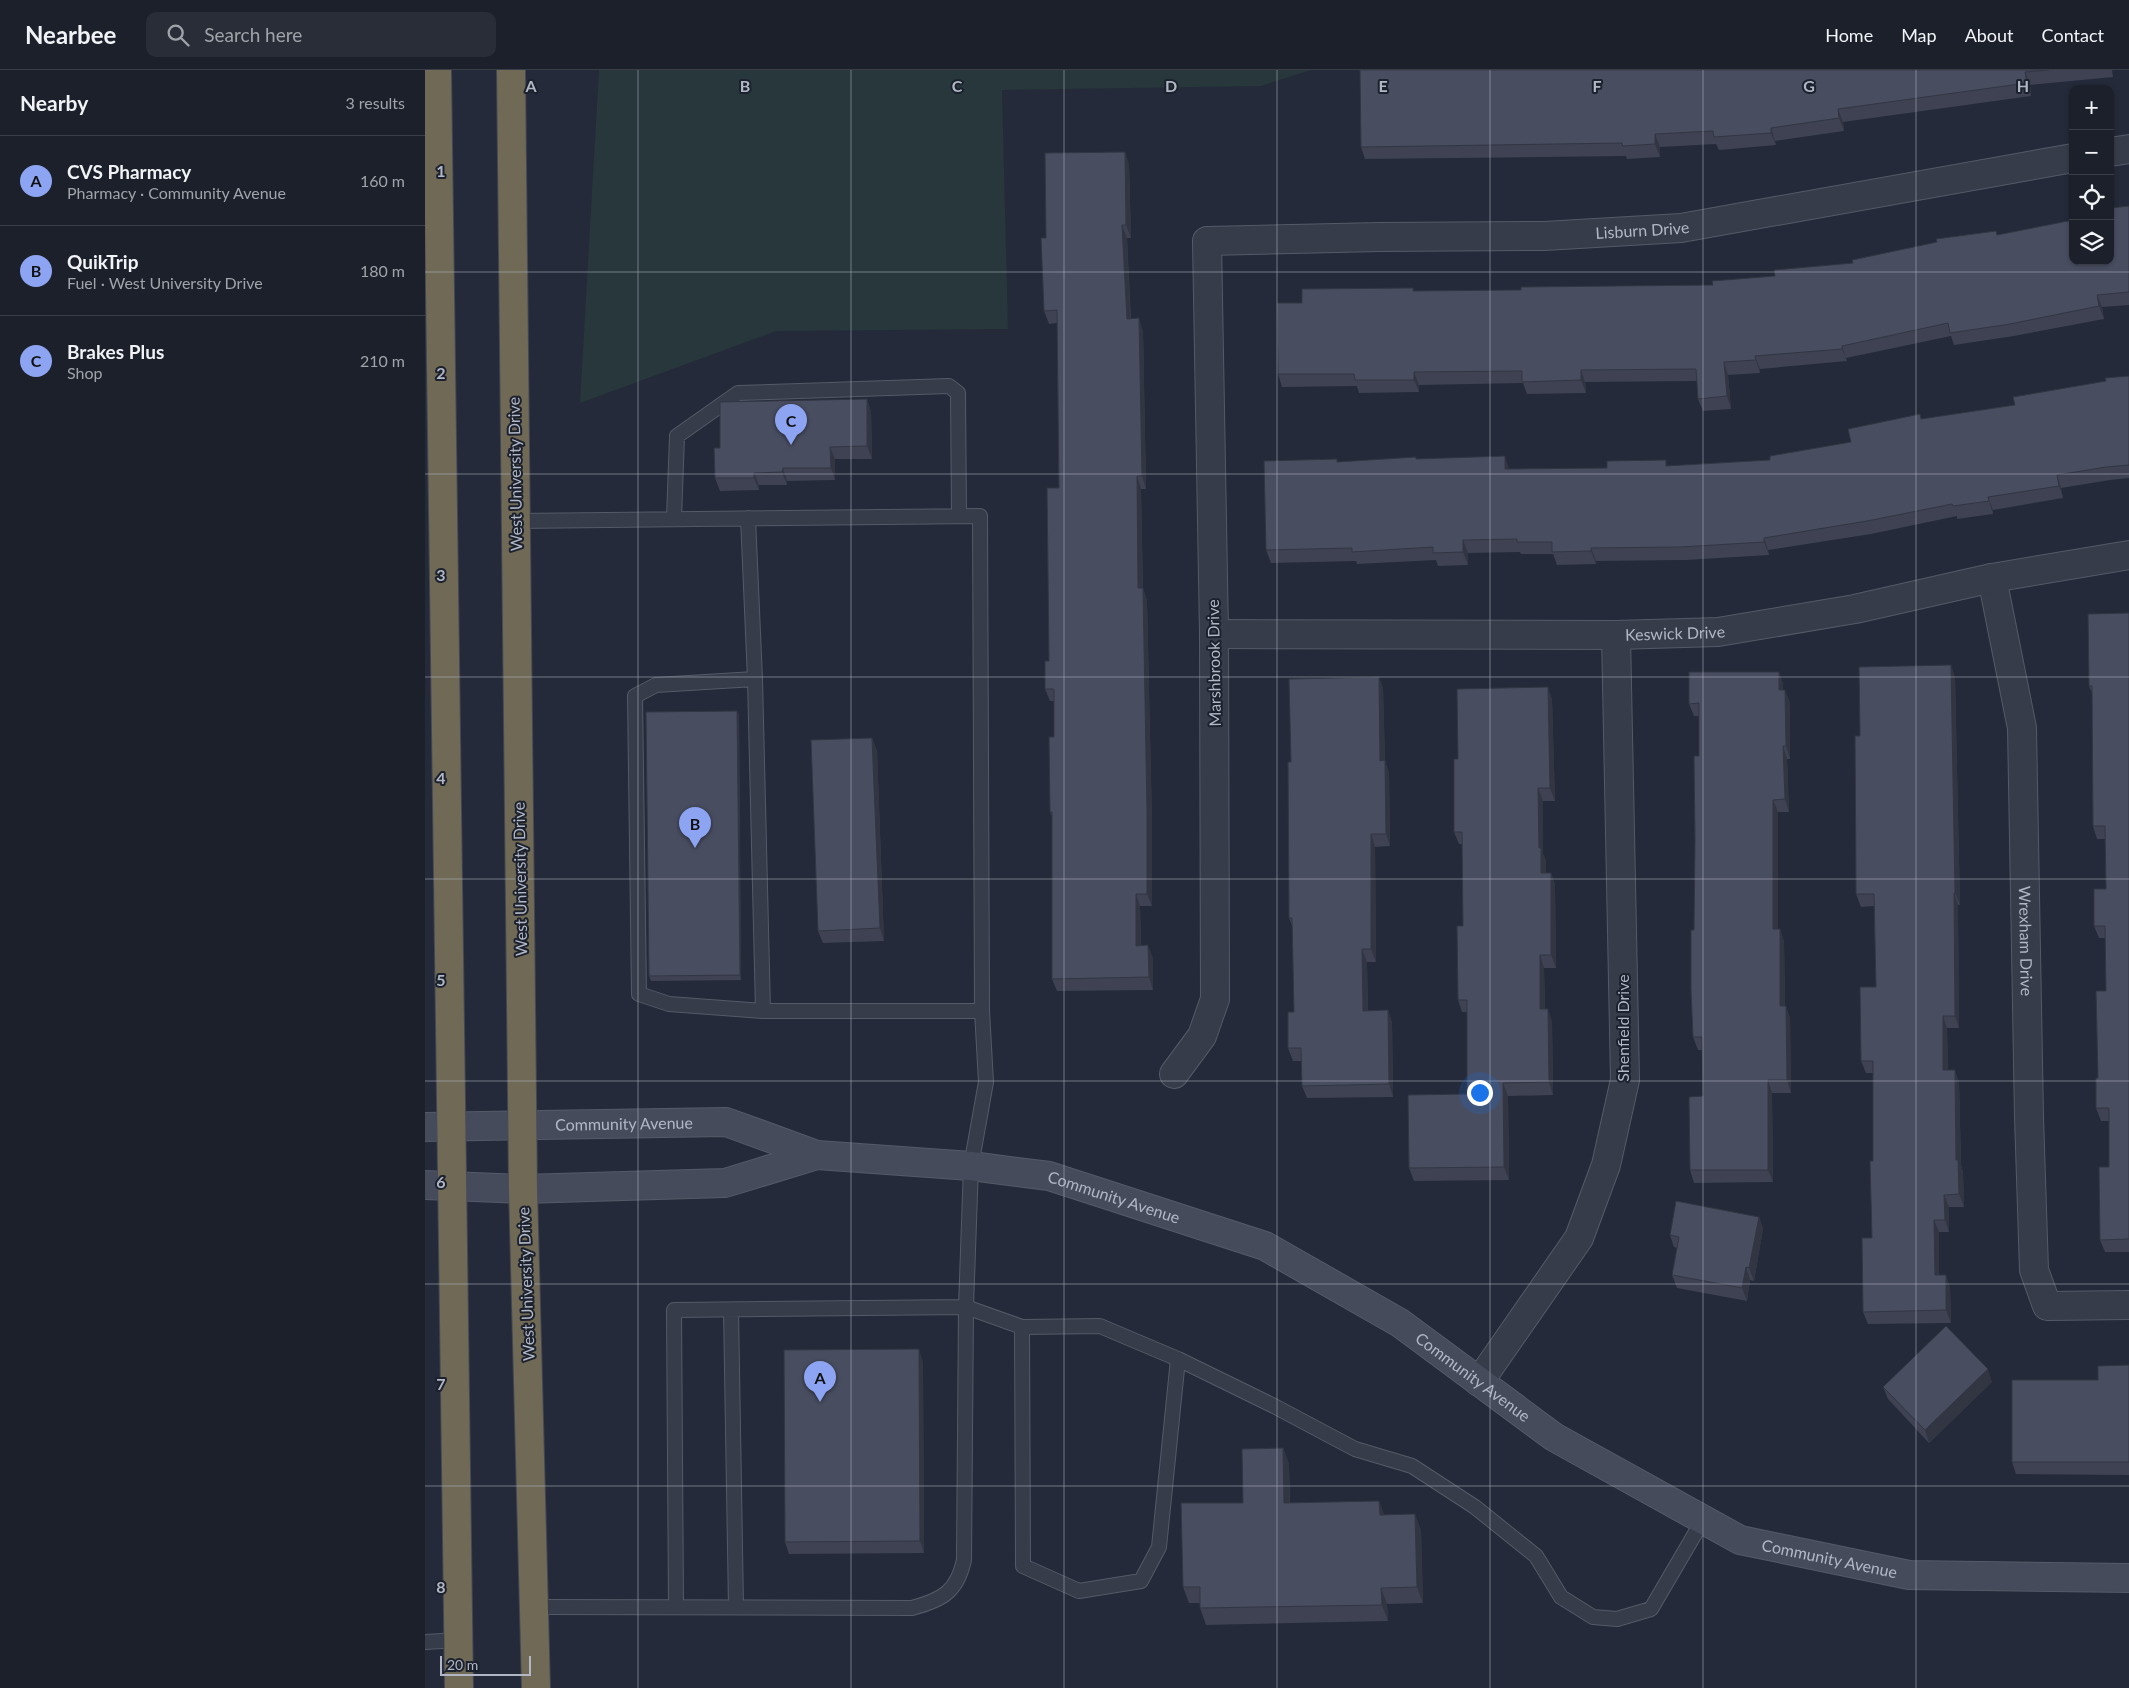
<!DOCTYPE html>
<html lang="en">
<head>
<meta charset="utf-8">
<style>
	:root { --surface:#1b202b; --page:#282d37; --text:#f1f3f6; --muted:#a0a3a9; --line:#393e47; --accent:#8ca4f1 }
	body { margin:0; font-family:Lato,sans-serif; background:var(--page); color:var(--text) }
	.controls { position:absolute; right:15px; top:15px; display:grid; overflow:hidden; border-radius:10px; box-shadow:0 1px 4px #0004 }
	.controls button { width:45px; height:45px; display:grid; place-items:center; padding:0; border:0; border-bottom:1px solid var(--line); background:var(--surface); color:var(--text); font:25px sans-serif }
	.scale { position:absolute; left:15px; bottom:12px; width:91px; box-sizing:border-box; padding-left:5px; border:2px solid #b2b7c6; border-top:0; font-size:14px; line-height:18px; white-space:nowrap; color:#b2b7c6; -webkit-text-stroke:4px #1c212e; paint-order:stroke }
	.you { position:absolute; left:1054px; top:1022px; width:18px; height:18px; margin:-12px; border:4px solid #fff; border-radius:50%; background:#1a73e8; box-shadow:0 0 0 8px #1a73e833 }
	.badge { display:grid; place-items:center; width:32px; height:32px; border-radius:50%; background:var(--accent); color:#111; font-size:16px; font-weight:700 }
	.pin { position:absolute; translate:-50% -41px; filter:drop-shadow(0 1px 2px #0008) }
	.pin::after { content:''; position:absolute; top:26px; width:18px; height:15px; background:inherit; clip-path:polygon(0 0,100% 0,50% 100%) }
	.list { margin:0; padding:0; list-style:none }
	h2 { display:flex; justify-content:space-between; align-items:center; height:65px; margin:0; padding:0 20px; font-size:21px }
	h2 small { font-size:16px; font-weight:400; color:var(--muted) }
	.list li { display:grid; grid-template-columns:32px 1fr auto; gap:15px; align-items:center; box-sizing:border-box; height:90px; padding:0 20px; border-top:1px solid var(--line) }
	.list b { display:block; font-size:19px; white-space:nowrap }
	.list p { margin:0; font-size:16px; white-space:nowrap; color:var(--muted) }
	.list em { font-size:16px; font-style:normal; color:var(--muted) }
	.icon { flex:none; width:28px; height:28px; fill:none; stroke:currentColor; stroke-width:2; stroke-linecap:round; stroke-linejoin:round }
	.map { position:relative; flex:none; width:1704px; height:1618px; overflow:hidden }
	header { display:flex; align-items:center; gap:30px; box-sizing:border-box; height:70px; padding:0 25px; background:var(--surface); border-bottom:1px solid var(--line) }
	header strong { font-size:24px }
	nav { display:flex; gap:28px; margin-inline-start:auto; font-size:18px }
	.search { width:350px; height:45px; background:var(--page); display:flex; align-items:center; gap:12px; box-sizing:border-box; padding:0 18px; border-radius:10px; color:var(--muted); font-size:19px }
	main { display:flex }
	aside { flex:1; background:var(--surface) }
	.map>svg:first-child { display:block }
	.green { fill:#27373b }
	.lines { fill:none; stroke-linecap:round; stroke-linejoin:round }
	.lane-casing { stroke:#555a68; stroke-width:16 }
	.street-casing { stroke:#555a68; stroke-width:30 }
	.secondary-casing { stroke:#555a68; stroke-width:30 }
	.highway-casing { stroke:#424755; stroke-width:30 }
	.lane { stroke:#373c4a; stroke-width:14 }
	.street { stroke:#373c4a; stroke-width:28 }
	.secondary { stroke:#464b5c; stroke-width:28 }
	.highway { stroke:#6f6955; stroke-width:28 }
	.wall { fill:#3e4253 }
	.shaded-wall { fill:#323643 }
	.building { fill:#484d60; stroke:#323643 }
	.grid { fill:none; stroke:#b2b7c6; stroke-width:1; stroke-opacity:0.55 }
	.labels { text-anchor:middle; stroke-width:4; stroke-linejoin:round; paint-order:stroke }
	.street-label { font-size:16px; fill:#b2b7c6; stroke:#1c212e }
	.grid-label { font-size:16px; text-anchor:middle; font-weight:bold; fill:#b2b7c6; stroke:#1c212e; stroke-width:4; stroke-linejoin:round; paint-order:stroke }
</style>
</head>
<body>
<header>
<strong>Nearbee</strong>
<div class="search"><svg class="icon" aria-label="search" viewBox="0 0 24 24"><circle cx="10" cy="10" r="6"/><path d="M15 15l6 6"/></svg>Search here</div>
<nav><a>Home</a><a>Map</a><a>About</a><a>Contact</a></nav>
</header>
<main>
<aside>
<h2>Nearby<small>3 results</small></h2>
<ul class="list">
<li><span class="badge">A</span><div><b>CVS Pharmacy</b><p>Pharmacy · Community Avenue</p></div><em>160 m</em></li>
<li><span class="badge">B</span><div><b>QuikTrip</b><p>Fuel · West University Drive</p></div><em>180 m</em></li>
<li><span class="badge">C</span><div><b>Brakes Plus</b><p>Shop</p></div><em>210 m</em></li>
</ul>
</aside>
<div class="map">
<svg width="1704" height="1618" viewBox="0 0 1704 1618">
	<rect width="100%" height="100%" fill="#242a39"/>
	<path class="green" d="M174,0H886L836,16L577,20L583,259L351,261L155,333Z"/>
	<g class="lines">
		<defs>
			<path id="lane" d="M323,448L330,609L338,941H557
				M249,449L252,366L313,323L524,316L533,323L534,446
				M91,451L555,446L557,941L561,1012L546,1096L541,1237L539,1490C532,1522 517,1530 487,1538L110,1537
				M330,609L231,615L210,626L214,924L244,934L338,941
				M306,1240L311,1537
				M597,1257L598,1496L654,1521L716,1511L734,1477L753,1289
				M251,1536L249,1240L541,1237L597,1257L675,1256L753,1289L849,1336L930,1379L987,1396L1050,1437L1111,1486L1136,1527L1168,1547L1192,1549L1226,1539L1278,1450
				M0,1572L33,1570"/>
			<g id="street">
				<path d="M1685,82L1704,79"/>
				<path id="s1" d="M1567,508L1597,658L1604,1047L1609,1200L1622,1236L1704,1235"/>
				<path id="s2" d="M789,564L1191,565L1293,562L1430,539L1567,508L1704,485"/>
				<path id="s3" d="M749,1004L777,966L790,929L789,564L782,171L955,167L1119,166L1256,158L1648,88"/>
				<path d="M1054,1312L1154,1168L1181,1095L1200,1010L1191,565"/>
			</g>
			<g id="secondary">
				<path id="s4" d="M0,1057L301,1052L392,1085L546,1096L624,1106L840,1176L975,1253L1129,1367L1315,1470L1484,1505L1704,1508"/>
				<path d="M0,1115L98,1119L300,1113L392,1085"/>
			</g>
			<path id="highway" d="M12,0L34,1618
				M86,0L98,1119L111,1618"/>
		</defs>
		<use href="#lane" class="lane-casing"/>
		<use href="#street" class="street-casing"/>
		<use href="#secondary" class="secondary-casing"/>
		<use href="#highway" class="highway-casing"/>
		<use href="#lane" class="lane"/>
		<use href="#street" class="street"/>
		<use href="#secondary" class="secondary"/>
		<use href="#highway" class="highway"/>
	</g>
	<path class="wall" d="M935,0H1687L1688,7L1605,15L1606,26L1418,52L1419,61L1350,71L1351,75L1294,80L1291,74L1235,77V87L1202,89L1201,86L940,89L936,77Z
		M704,94L706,168H702L706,249L718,261L721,419H716L718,518L722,531L727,753V836H715L716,876L728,888V920L632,921L627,909V747L625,742L629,667V631H625L620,619L624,591L634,418L632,253L624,254L619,241L621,168Z
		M1704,136V235L1677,237L1679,249L1589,266L1529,275L1526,266L1421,288L1422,291L1335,299V303L1303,305L1306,339L1278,341L1273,329L1272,311L1160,312L1161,323L1102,324L1098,313L994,315V322L934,323L932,316L857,317L853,304L877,233L988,218L989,221L1096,220L1288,215L1350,206L1428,193L1572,165L1648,191Z
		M1704,306V408L1685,410L1636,418L1638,428L1568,440V444L1532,449V446L1446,464L1343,480L1344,485L1261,490L1171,491V494L1132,495L1128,484H1096L1095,482L1043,483V495L1013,496L1011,490L932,494L931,491L846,493L841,480L991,389L1084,399L1182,398L1243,396L1345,390L1426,372L1497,349L1590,335L1681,311Z
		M442,329L446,342L447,389H410V410L362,411V415H334V420L295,421L290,408L295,378Z
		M1704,543V1182H1680L1675,1170L1684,1097V1051H1676L1671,1038L1673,1008L1681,921L1680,868H1674L1669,856L1681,819L1680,769H1672L1668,756L1667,623L1664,616Z
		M1526,595L1530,608L1535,835H1533L1534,958H1522L1523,1000L1534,1012L1536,1095L1538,1102L1539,1137H1524V1162H1514V1205H1521L1525,1218L1526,1253L1443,1254L1438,1242L1447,1168L1448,1091V1003H1441L1436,991L1451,917L1449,836L1436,837L1431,824L1435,666Z
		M1354,602L1358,614V620H1360L1365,633V689H1362L1364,742H1353V859H1355L1359,872L1360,936L1365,948L1366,1023H1347L1348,1112L1269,1113L1265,1100L1278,1026L1277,980H1273L1268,967L1269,860L1274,686V646H1269L1264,634Z
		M954,607L958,619L960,691L964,703L965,776L950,777L951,892H942L943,941L963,940L967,953L968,1027L882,1028L877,1016V991H868L863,978L869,942L868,858L864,848L866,692Z
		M1123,617L1127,630L1130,731H1118V784L1121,791V803H1126L1130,815L1131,898H1119L1120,939L1127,952L1128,1025L1083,1026L1084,1110L989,1111L984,1098L1042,1024V942H1037L1033,930L1038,856L1037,774H1034L1029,762L1033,689Z
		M312,641L314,645L316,910L226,911L224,906Z
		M447,668L452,681L459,871L398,873L393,861Z
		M1334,1147L1338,1159L1329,1211L1325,1210L1322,1231L1252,1218L1247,1205L1252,1178L1249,1177L1245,1165Z
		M498,1292L499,1483L364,1484L360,1472Z
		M1704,1295V1405L1591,1404L1587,1392L1673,1310Z
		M1567,1312L1504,1373L1463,1329L1458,1317Z
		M858,1378L864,1394L865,1433L954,1431L959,1445L990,1444L996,1461L998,1533L962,1534L963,1551L781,1555L775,1538V1533H764L758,1517Z"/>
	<path class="shaded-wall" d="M1600,2L1605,15L1606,26L1602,13Z
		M1413,39L1418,52L1419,61L1414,48Z
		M1346,58L1350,71L1351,75L1346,63Z
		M1230,64L1235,77V87L1230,74Z
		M700,82L704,94L706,168L701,155Z
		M697,155L702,168L706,261L702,249Z
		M1672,225L1677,237L1679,249L1674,236Z
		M714,248L718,261L721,419L717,406Z
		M1417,276L1422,291L1417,279Z
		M1330,286L1335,299V303L1331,290Z
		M1299,292L1303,305L1306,339L1302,326Z
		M1156,300L1160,312L1161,323L1156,310Z
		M989,302L994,315V322L989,310Z
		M442,329L446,342L447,389L442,376Z
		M405,377L410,389V410L406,398Z
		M1080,386L1084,399H1080Z
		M358,398L362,411V415L357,402Z
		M329,403L334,415V420L329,408Z
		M1632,405L1636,418L1638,428L1634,416Z
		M712,406L716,419L718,531L713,518Z
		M1563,427L1568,440V444L1564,431Z
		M1339,468L1343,480L1344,485L1339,472Z
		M1038,470L1043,483V495L1038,482Z
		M1166,478L1171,491V494L1166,481Z
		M718,518L722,531L727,753V836L722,824Z
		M1526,595L1530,608L1535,835L1530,823Z
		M1354,602L1358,614V633L1354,620Z
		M954,607L958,619L960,691L964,703L965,776L961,764L955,691Z
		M1123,617L1127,630L1130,731L1125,718Z
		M1360,620L1365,633V689L1361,676Z
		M312,641L314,645L316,910L315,905Z
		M447,668L452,681L459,871L455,858Z
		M1358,676L1362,689L1364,742L1360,729Z
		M1113,718L1118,731V784L1121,791V816L1116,803L1114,778Z
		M1348,730L1353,742V872L1348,859Z
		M946,764L950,777L951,892L946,879Z
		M1126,803L1130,815L1131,898L1126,885Z
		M1529,823L1533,835L1534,958L1530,946Z
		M711,824L715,836L716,889L711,876Z
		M1355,859L1359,872L1360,949L1355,936Z
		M723,875L728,888V920L724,907Z
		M937,879L942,892L943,953L938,941Z
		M1115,885L1119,898L1120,952L1115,939Z
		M1361,936L1365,948L1366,1023L1362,1010Z
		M1123,939L1127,952L1128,1025L1124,1012Z
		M963,940L967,953L968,1027L964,1014Z
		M1518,946L1522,958L1523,1013L1518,1000Z
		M1530,1000L1534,1012L1536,1095L1538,1102L1539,1137L1534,1124L1531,1090Z
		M1343,1010L1347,1023L1348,1112L1343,1100Z
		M1078,1013L1083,1026L1084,1110L1079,1097Z
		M1519,1125L1524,1137V1162L1520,1150Z
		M1334,1147L1338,1159L1329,1211L1324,1198Z
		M1509,1150L1514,1162V1218L1510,1205Z
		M1321,1197L1325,1210L1322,1231L1317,1218Z
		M1521,1205L1525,1218L1526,1253L1521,1240Z
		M494,1279L498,1292L499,1483L495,1471Z
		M1563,1299L1567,1312L1504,1373L1500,1360Z
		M858,1378L864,1394L865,1449L859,1433Z
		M954,1431L960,1447L955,1445Z
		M990,1444L996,1461L998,1533L992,1517Z
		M956,1518L962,1534L963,1551L957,1535Z"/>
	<path class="building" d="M935,0H1624L1600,2L1602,13L1413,39L1414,48L1346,58V63L1289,67L1288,61L1230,64V74L1198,76L1197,73L936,77Z
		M700,82L701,155H697L702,249L714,248L717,406H712L713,518H718L722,740V824H711V876L723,875L724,907L627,909V742H625L624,667H629V619H620V591H624L622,418H634L632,240L619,241L616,168H621L620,83Z
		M1704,136V222L1672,225L1674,236L1585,254L1525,263L1523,253L1417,276V279L1330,286L1331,290L1299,292L1302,326L1273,329L1271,299L1156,300V310L1097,312V301L989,302V310H930L929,304H853L852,233H877V219L988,218V221L1096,220V217L1288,215L1287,211L1350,206L1349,200L1428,193L1427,190L1512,172L1511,169L1571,161L1572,165L1648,150V191H1685V138Z
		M1704,306V395L1681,397L1632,405L1634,416L1563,427L1564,431L1528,436L1527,434L1442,451L1339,468V472L1256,477L1166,478V481L1127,482V472H1092V469L1038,470V482L1008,483V477L927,482V478L841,480L839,391L912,389V392L991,387V389L1080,386V399L1182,398V391L1241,390V396L1345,390V386L1426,372L1423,359L1495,344L1496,349L1590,335L1588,327L1681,311L1680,308Z
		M442,329V376L405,377L406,398H358L357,402L329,403V408H290L289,378H295V332Z
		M1704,543V1169L1675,1170L1674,1097H1684V1038H1671V1008H1673L1671,921H1681L1680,856H1669V819H1681L1680,756H1668L1667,616H1664L1663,544Z
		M1526,595L1530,823H1529L1530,946H1518V1000H1530L1531,1090H1533L1534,1124L1519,1125L1520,1150H1509L1510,1205H1521V1240L1438,1242L1437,1168H1447L1445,1091H1448V991H1436L1435,917H1451L1449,824H1431L1430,666H1435L1434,597Z
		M1264,602H1354V620H1360L1361,676H1358L1360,729L1348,730V859H1355V936H1361L1362,1010H1343V1100H1265L1264,1027L1278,1026L1277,967H1268L1266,920V860H1269L1270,770L1269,686H1274V633L1264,634Z
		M954,607L955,691L960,690L961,764H946V879H937L938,941L963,940L964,1014L877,1016L876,978H863V942H869L867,848H864L863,692H866L864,609Z
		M1123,617L1125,718H1113L1114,778H1116V803H1126V885H1115V939H1123L1124,1012L1078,1013L1079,1097L984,1098L983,1025L1042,1024V930H1033L1032,856H1038L1037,762H1029V689H1033L1032,619Z
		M312,641L315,905L224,906L221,642Z
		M447,668L455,858L393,861L386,670Z
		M1251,1131L1334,1147L1324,1198L1321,1197L1317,1218L1247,1205L1254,1167L1245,1165Z
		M1521,1256L1563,1299L1500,1360L1458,1317Z
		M494,1279L495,1471L360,1472L359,1280Z
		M1704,1295V1392H1587V1310H1673V1296Z
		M858,1378L859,1433L954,1431L955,1445L990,1444L992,1517L956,1518L957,1535L775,1538V1517H758L756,1433H818L817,1379Z"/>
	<path class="grid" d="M213,0V1618M426,0V1618M639,0V1618M852,0V1618M1065,0V1618M1278,0V1618M1491,0V1618M0,202H1704M0,404H1704M0,607H1704M0,809H1704M0,1011H1704M0,1214H1704M0,1416H1704"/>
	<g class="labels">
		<g class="street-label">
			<text dy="6" stroke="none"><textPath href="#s3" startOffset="1280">Lisburn Drive</textPath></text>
			<text transform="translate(90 404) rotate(-91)" y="6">West University Drive</text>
			<text dy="6" stroke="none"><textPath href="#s2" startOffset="461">Keswick Drive</textPath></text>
			<text transform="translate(789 593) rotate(-91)" y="6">Marshbrook Drive</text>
			<text transform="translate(95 809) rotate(-91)" y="6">West University Drive</text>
			<text dy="6" stroke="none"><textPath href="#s1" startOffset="366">Wrexham Drive</textPath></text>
			<text transform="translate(1198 958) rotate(-90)" y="6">Shenfield Drive</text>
			<text dy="6" stroke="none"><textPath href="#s4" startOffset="199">Community Avenue</textPath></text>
			<text dy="6" stroke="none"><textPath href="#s4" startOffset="699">Community Avenue</textPath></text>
			<text transform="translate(101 1214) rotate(-92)" y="6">West University Drive</text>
			<text dy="6" stroke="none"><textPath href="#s4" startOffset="1104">Community Avenue</textPath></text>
			<text dy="6" stroke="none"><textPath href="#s4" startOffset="1509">Community Avenue</textPath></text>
		</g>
	</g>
	<g class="grid-label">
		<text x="106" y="22">A</text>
		<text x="320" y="22">B</text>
		<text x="532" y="22">C</text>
		<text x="746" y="22">D</text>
		<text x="958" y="22">E</text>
		<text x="1172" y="22">F</text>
		<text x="1384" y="22">G</text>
		<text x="1598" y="22">H</text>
		<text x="16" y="107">1</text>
		<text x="16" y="309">2</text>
		<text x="16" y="511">3</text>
		<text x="16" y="714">4</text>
		<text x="16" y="916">5</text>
		<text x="16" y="1118">6</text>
		<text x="16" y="1320">7</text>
		<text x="16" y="1523">8</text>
	</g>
</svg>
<div class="controls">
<button>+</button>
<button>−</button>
<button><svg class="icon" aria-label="locate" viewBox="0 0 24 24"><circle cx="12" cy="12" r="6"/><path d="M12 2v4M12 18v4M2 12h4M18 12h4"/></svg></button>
<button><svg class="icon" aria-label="layers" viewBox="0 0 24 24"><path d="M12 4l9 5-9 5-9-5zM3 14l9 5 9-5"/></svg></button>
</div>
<div class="scale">20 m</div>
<div class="you"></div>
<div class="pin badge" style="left:395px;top:1332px">A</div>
<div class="pin badge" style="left:270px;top:778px">B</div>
<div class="pin badge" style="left:366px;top:375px">C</div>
</div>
</main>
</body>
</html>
